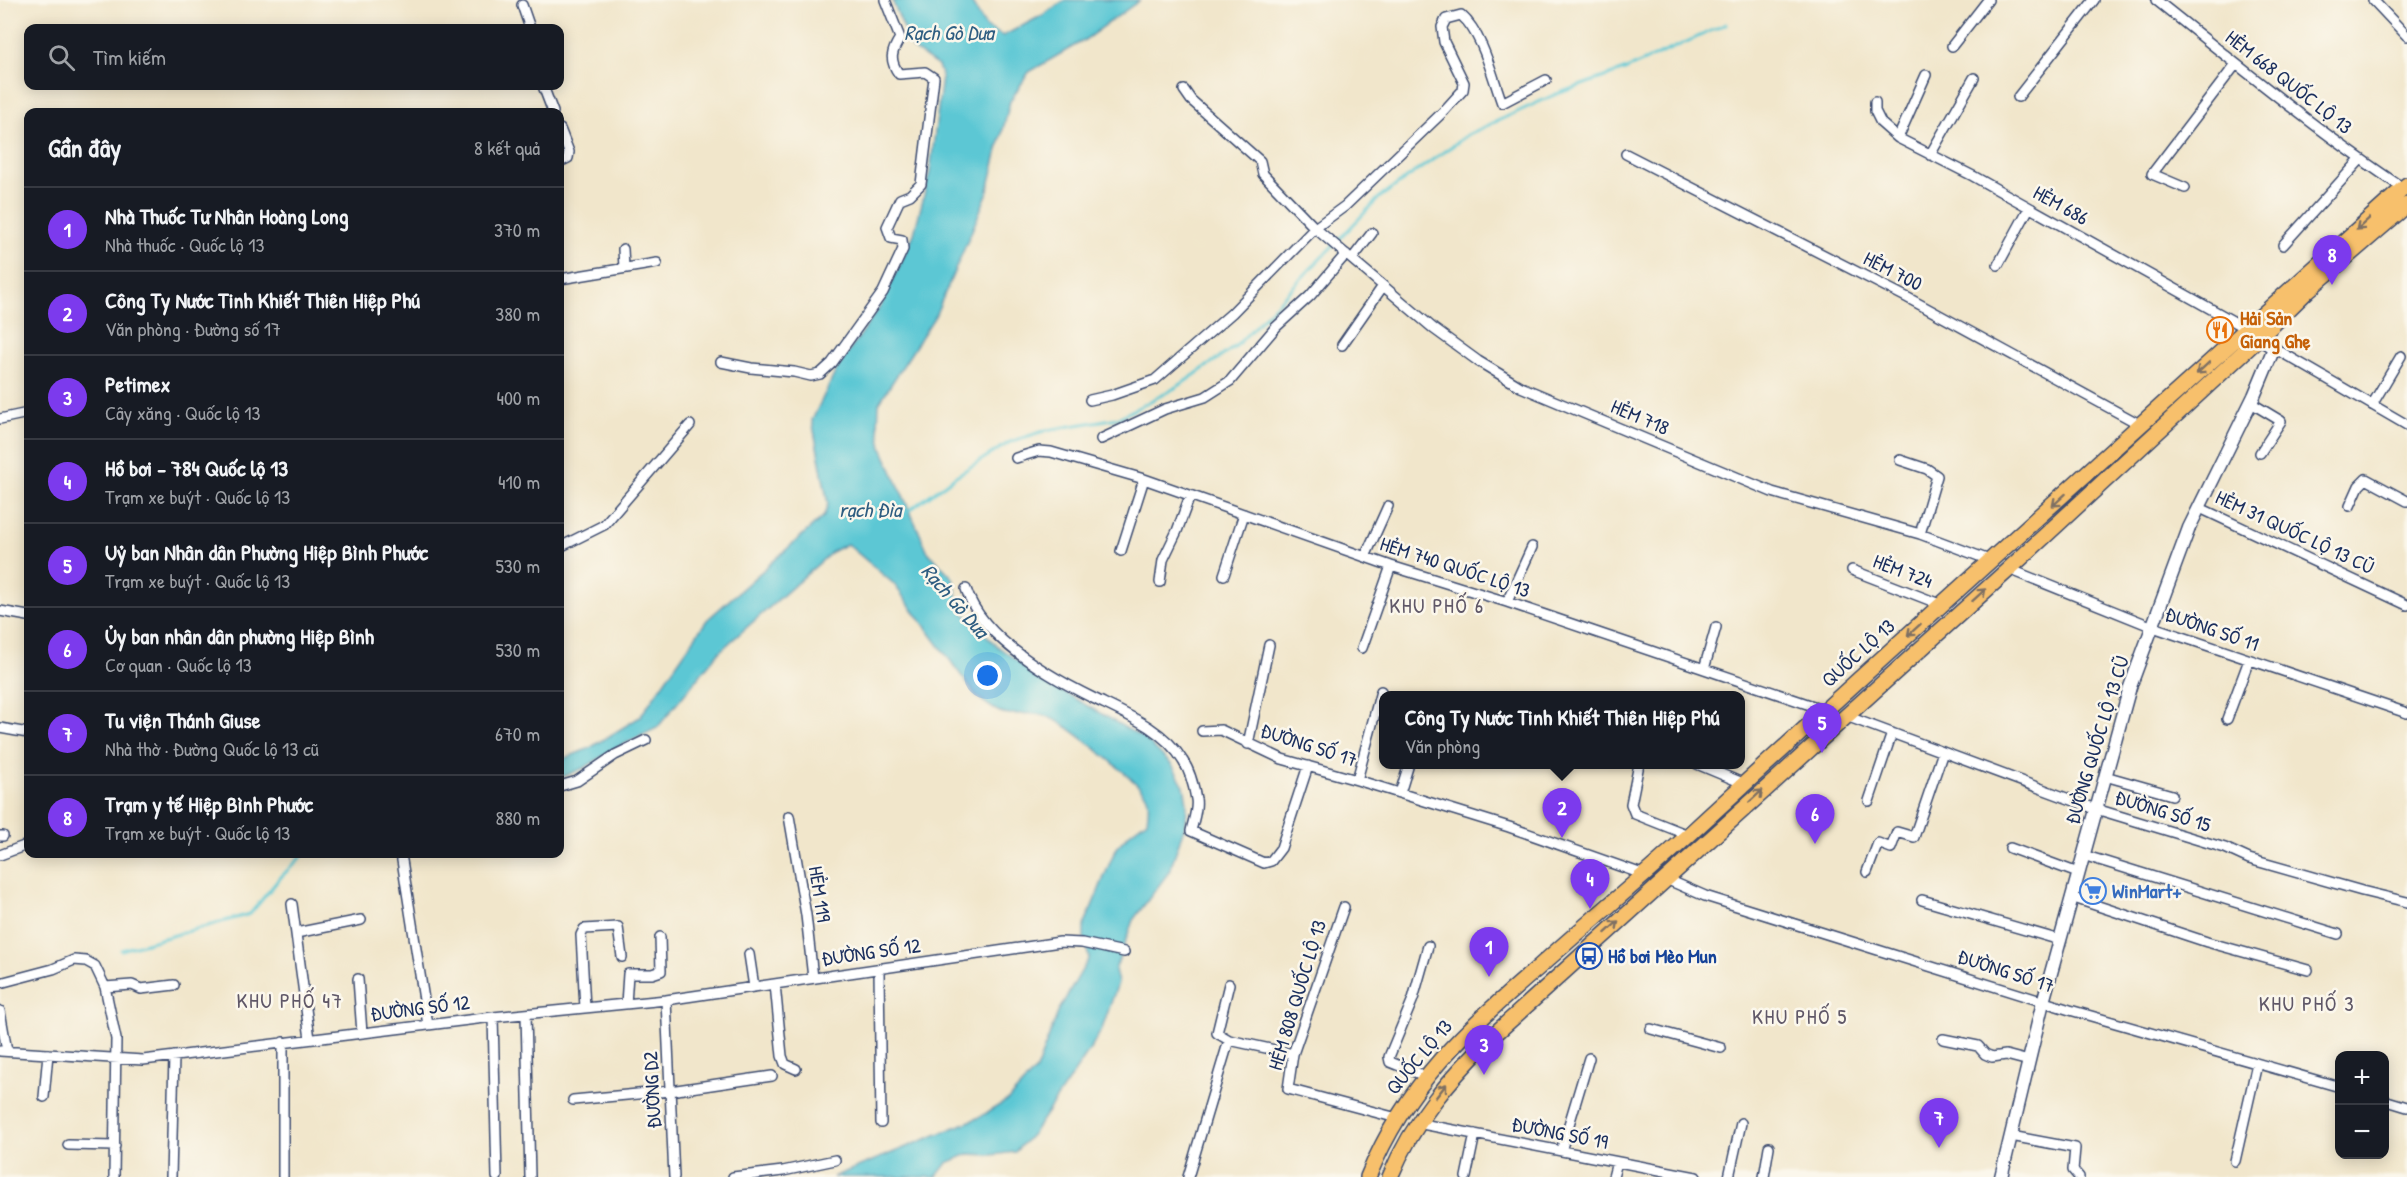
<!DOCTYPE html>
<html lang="vi">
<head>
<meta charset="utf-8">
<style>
	:root { --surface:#171b24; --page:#20242c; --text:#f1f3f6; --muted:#9ea1a6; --line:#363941; --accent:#7c3aed }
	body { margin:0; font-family:"Patrick Hand",sans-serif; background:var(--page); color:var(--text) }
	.controls { position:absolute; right:18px; bottom:18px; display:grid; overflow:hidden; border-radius:12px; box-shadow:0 3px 15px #0003 }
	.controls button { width:54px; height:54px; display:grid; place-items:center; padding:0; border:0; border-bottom:2px solid var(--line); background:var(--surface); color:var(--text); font:30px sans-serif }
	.you { position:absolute; left:988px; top:676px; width:21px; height:21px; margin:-15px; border:4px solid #fff; border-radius:50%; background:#1a73e8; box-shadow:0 0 0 9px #1a73e833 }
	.badge { display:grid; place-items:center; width:39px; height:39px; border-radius:50%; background:var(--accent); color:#fff; font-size:20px; font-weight:700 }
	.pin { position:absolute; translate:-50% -50px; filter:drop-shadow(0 2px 3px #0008) }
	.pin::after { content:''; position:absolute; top:32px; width:21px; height:18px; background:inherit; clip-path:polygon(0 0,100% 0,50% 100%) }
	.popup { position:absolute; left:1379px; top:691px; width:366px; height:78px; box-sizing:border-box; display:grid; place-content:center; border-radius:12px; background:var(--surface); filter:drop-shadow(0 2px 4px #0005); font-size:20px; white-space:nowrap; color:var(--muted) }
	.popup b { font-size:22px; color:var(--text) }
	.popup::after { content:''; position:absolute; left:50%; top:100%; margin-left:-12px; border:12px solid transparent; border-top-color:var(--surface) }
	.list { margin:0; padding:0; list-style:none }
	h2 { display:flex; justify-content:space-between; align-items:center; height:78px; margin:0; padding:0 24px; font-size:26px }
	h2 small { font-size:20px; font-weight:400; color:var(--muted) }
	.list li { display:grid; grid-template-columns:39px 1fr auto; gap:18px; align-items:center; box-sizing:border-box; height:84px; padding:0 24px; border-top:2px solid var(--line) }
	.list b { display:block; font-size:22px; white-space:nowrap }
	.list p { margin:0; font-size:20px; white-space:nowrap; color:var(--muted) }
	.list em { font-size:20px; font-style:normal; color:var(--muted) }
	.icon { flex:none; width:33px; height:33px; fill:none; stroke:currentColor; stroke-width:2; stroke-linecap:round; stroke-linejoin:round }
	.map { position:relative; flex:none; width:2407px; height:1177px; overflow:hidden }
	.search { position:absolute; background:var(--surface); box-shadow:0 3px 15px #0003; left:24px; top:24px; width:540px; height:66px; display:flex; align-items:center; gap:15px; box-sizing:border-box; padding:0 21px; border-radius:12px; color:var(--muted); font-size:22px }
	.panel { position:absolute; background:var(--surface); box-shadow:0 3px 15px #0003; left:24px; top:108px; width:540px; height:750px; border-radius:12px }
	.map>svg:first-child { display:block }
	.water { fill:#5bc7d4; stroke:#3b7b99; stroke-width:1.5 }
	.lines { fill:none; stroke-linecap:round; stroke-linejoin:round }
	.stream { stroke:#5bc7d4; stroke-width:3 }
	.minor-casing { stroke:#3b4a6e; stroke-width:12 }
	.tertiary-casing { stroke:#3b4a6e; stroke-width:15 }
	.trunk-casing { stroke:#3b4a6e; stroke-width:18 }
	.minor { stroke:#fff; stroke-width:9 }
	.tertiary { stroke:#fff; stroke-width:12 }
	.trunk { stroke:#f7c06c; stroke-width:15 }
	.oneway { stroke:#7e7064 }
	.labels { text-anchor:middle; stroke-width:5; stroke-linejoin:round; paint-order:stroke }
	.street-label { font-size:20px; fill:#1b2f5e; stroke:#fbf7ec }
	.food-label { font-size:20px; font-weight:bold; fill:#c56008; stroke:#fbf7ec; text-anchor:start }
	.shop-label { font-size:20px; font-weight:bold; fill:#366cbe; stroke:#fbf7ec; text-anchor:start }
	.transit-label { font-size:20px; font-weight:bold; fill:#164399; stroke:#fbf7ec; text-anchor:start }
	.water-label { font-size:21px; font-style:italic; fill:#2e5d81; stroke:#fbf7ec }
	.neighbourhood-label { font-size:21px; letter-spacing:1.5px; fill:#605868; stroke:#fbf7ec }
</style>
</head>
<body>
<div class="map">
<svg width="2407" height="1177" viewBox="0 0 2407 1177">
	<rect width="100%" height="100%" fill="#fbf7ec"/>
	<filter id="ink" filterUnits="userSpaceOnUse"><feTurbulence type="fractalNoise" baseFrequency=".0167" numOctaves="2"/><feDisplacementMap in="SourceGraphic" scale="12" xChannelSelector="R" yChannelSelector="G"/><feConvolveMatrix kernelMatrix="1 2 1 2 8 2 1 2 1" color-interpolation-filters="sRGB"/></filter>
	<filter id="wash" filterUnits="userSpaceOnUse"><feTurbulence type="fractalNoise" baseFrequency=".008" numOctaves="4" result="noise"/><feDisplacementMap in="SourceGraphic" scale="24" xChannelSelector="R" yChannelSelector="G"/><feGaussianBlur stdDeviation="1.35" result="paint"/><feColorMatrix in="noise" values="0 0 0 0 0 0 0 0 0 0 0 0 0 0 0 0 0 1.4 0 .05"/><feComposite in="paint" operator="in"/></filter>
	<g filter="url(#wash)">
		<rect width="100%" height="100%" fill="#f1e6cb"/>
		<path class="water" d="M892,0H970L986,27L1003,36L1041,16L1065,0H1140L1086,39L1029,72L1010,101L987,194L968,240L935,316L879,403L878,426L882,448L928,552L953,578L959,603L965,614L996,645L1043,680L1145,739L1172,765L1184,786L1187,803L1186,822L1169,872L1133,920L1115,970L1118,983L1102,1029L1091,1048L1033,1133L1015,1152L991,1155L968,1154L947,1163L936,1177H833L980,1117L1008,1100L1036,1070L1059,1010L1089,958L1084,938V926L1116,848L1131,832L1147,820C1148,813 1150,804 1147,797C1142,784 1070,727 1055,720C1038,711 1027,714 1010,714C998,714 987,704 977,697L894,584L847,544L833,551L719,652L657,728L616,748L584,768L560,778V760L590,748L640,717L707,620L824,516L828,504L812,420L837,369L882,304L914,234L930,172L942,77L938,66L912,48Z"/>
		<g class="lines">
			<path class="stream" d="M907,512L956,476L1010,442L1047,430L1118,418L1177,387L1235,347L1380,197L1469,134L1554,95L1627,69L1726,24
				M121,950L250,914L279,879L304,854"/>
		</g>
	</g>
	<g filter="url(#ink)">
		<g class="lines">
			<defs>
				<path id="minor" d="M2156,0C2237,64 2317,131 2403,188
					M2373,0L2407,36
					M522,5L530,28
					M1952,46L1988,0
					M543,86L553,112
					M1184,90L1191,100L1260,161L1263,174L1315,228L1434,329L1478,361L1521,387L1772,492L1920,534L1992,561
					M2018,97L2094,0
					M1875,102V111L1881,123L1898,138L1973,176L2245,328
					M560,129L569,152L568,158L560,162
					M1898,138L1926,75
					M1626,154L1908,298L2141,425
					M1930,155L1974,78
					M2185,188L2152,174L2236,64
					M2283,245L2360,160
					M623,249L624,268
					M1352,259L1372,233
					M1998,265L2029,208
					M560,279L657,263
					M1342,345L1383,286
					M2274,348L2407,425
					M721,362L751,368L794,372L811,376L820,374L832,363L883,292L903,249L902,240L891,238L887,227L900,199L910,195L921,184L934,78L925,72L899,74C889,60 891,52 900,38L885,0
					M1090,400L1112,395L1155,380L1232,313L1315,228L1345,206L1443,112L1463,90L1464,83L1444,42L1442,27L1446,19L1461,15C1483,34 1492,76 1502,103L1546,80
					M2251,403L2281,421L2260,453
					M2372,405L2401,356
					M0,419L28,413
					M1101,439L1165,409L1205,397L1230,381L1276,327L1310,296L1346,254
					M1016,458L1039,451L1051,452L1144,479L1391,566L1507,602L1825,710
					M1900,460L1927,469L1937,476L1920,534
					M2350,506L2359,486L2366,479L2407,501
					M2200,508L2407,605
					M560,547L604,525L690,425
					M1121,551L1144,479
					M1365,557L1388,506
					M2009,569L2153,627L2407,713
					M1852,570L1942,605
					M1224,575L1244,514
					M1160,582L1163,560L1177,531L1190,496
					M966,589C982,639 1050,677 1095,699C1126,714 1165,730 1183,761C1190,771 1194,787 1196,799C1198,809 1193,821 1191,831L1264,863L1271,861L1281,848L1308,766
					M1507,602L1532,547
					M0,611L28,616
					M1362,648L1391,566
					M1704,669L1716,627
					M1846,716L2096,809L2225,848L2249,859L2362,891L2407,902
					M2227,719L2249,660
					M0,728L28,733
					M1202,731L1221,730L1282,759L1357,780L1509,827L1645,875
					M1248,744L1269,645
					M1639,764L1631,804L1635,814L1688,835
					M1697,764L1745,784
					M2105,776L2172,795
					M1357,780L1381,691
					M560,786L577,781L615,755L646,740
					M1400,793L1409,764
					M1869,801L1892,733
					M789,816L806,915L813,978
					M0,836H3
					M2010,848L2078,873
					M401,854L428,1025
					M0,855L24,846
					M2083,855L2338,934
					M1867,872L1878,843L1891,848L1897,832L1914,837L1943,752
					M1666,879L1705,896L2070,1010L2340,1087
					M2071,897L2207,942L2308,970
					M1922,900L2060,940
					M292,904L310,1039
					M1344,907L1293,1054L1288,1089L1397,1118
					M296,933L361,920
					M749,954L754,987
					M879,970L881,1123
					M358,979L362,1033
					M0,983L53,969L74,960L86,961L95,966L105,987L116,1039L114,1177
					M775,984L782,1056L785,1064L796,1069
					M1229,984L1217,1033L1229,1040L1293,1054
					M105,987L132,985L141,989L174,985
					M666,1000L674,1177
					M626,1004L628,974H652L661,971L660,937
					M585,1008L581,935L584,929L618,927L622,957
					M0,1011L7,1051
					M526,1014L530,1177
					M493,1017L497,1177
					M1651,1029L1721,1048
					M1943,1039L1978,1046L1985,1054L1992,1057L2006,1055L2029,1061
					M0,1051L143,1060L493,1017L666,1000L1060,942L1082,943L1124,952
					M1425,1076L1390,1062L1389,1057L1413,999L1428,946
					M44,1097L48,1054
					M573,1100L670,1091L772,1076
					M2384,1100L2407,1107
					M1417,1123L1696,1177
					M2011,1136L2075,1148L2073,1170L2079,1177
					M68,1145L115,1146
					M1561,1151L1589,1058
					M2235,1161L2257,1064
					M171,1177L174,1056
					M283,1177V1042
					M733,1177L783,1171L835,1160
					M1188,1177L1229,1040
					M1466,1177L1475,1134
					M1613,1177L1617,1162
					M1729,1177L1741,1123
					M1764,1177L1769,1147"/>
				<path id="tertiary" d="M2001,1177L2043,1002L2130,687L2189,528L2254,396L2274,348L2259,338"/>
				<path id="trunk" d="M1368,1177C1407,1082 1465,1031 1540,966C1590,921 1642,878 1692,832C1929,614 2168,400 2407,185
					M1390,1177C1414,1119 1452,1076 1496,1033L2009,569L2259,338L2308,290L2407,205"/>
			</defs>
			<use href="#minor" class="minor-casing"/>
			<use href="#tertiary" class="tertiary-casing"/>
			<use href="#trunk" class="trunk-casing"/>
			<use href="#minor" class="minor"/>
			<use href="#tertiary" class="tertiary"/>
			<use href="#trunk" class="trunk"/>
		</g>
		<defs><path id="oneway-shaft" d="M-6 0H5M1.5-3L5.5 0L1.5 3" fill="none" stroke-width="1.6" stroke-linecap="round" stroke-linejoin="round" transform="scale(1.5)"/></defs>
		<g class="oneway">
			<use href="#oneway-shaft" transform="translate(2363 224) rotate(138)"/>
			<use href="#oneway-shaft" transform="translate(2203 368) rotate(137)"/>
			<use href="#oneway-shaft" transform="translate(2059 500) rotate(138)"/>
			<use href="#oneway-shaft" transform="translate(1979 595) rotate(-42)"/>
			<use href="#oneway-shaft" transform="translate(1914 630) rotate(138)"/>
			<use href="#oneway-shaft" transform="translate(1756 796) rotate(-42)"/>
			<use href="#oneway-shaft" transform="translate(1612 927) rotate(-42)"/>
			<use href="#oneway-shaft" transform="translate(1441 1091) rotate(-52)"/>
		</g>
	</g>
	<defs>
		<symbol id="restaurant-ring" viewBox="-11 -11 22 22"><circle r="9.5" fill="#fbf7ec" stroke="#e8710a" stroke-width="1.5"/><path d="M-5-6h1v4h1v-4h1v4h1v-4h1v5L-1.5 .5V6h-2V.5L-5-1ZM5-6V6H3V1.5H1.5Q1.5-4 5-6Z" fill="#e8710a"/></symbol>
		<symbol id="supermarket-ring" viewBox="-11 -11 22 22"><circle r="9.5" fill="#fbf7ec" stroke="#3f7fe0" stroke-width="1.5"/><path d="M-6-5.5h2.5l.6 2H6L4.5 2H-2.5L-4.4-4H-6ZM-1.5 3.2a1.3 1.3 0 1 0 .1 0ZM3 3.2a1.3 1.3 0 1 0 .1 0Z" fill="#3f7fe0"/></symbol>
		<symbol id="bus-ring" viewBox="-11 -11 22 22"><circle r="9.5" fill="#fbf7ec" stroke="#1a4fb4" stroke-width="1.5"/><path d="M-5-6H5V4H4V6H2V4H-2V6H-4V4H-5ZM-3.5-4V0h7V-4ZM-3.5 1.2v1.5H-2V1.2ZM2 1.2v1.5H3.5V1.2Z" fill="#1a4fb4"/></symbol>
	</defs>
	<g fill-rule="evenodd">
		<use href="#restaurant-ring" x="2205" y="315" width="30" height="30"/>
		<use href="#supermarket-ring" x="2078" y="876" width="30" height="30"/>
		<use href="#bus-ring" x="1574" y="941" width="30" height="30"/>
	</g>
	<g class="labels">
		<g class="street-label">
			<text transform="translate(2289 82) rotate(38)" y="7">HẺM 668 QUỐC LỘ 13</text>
			<text transform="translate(2061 205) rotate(29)" y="7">HẺM 686</text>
			<text transform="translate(1893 271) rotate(27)" y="7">HẺM 700</text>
			<text transform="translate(1640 417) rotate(23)" y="7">HẺM 718</text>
			<text transform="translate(2295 532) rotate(25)" y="7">HẺM 31 QUỐC LỘ 13 CŨ</text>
			<text transform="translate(1455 567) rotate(18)" y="7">HẺM 740 QUỐC LỘ 13</text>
			<text transform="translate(1903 571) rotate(21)" y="7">HẺM 724</text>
			<text transform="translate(2212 629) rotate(19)" y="7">ĐƯỜNG SỐ 11</text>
			<text transform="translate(1858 653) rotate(-42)" y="7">QUỐC LỘ 13</text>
			<text transform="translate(2097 740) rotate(-73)" y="7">ĐƯỜNG QUỐC LỘ 13 CŨ</text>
			<text transform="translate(1309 745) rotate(18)" y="7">ĐƯỜNG SỐ 17</text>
			<text transform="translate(2163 811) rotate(17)" y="7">ĐƯỜNG SỐ 15</text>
			<text transform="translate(820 894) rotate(81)" y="7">HẺM 119</text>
			<text transform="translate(871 952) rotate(-8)" y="7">ĐƯỜNG SỐ 12</text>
			<text transform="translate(2006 971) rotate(18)" y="7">ĐƯỜNG SỐ 17</text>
			<text transform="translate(1297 995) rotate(-73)" y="7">HẺM 808 QUỐC LỘ 13</text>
			<text transform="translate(420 1008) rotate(-7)" y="7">ĐƯỜNG SỐ 12</text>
			<text transform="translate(1419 1057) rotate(-50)" y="7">QUỐC LỘ 13</text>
			<text transform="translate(652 1090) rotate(-93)" y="7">ĐƯỜNG D2</text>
			<text transform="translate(1560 1133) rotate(11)" y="7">ĐƯỜNG SỐ 19</text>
		</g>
		<g class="food-label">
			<text x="2240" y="325">Hải Sản<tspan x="2240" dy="23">Giang Ghẹ</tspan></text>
		</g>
		<g class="shop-label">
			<text x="2112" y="898">WinMart+</text>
		</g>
		<g class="transit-label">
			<text x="1608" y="963">Hồ bơi Mèo Mun</text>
		</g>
		<g class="water-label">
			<text x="949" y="40">Rạch Gò Dưa</text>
			<text x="870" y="517">rạch Đìa</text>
			<text transform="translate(955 601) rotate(49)" y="7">Rạch Gò Dưa</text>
		</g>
		<g class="neighbourhood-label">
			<text x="1437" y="613">KHU PHỐ 6</text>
			<text x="290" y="1008">KHU PHỐ 47</text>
			<text x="2307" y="1011">KHU PHỐ 3</text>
			<text x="1800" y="1024">KHU PHỐ 5</text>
		</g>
	</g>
</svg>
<div class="controls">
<button>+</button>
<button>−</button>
</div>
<div class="you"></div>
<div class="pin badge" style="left:1489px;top:977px">1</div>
<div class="pin badge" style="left:1562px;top:838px">2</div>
<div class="popup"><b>Công Ty Nước Tinh Khiết Thiên Hiệp Phú</b>Văn phòng</div>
<div class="pin badge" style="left:1484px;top:1075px">3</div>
<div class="pin badge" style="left:1590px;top:909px">4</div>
<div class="pin badge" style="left:1822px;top:753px">5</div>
<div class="pin badge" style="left:1815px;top:844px">6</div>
<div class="pin badge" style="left:1939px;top:1148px">7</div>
<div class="pin badge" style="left:2332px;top:285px">8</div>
<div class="search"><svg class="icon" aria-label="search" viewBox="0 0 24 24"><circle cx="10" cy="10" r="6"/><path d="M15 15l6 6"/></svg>Tìm kiếm</div>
<section class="panel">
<h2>Gần đây<small>8 kết quả</small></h2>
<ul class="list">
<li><span class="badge">1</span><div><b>Nhà Thuốc Tư Nhân Hoàng Long</b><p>Nhà thuốc · Quốc lộ 13</p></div><em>370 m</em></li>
<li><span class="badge">2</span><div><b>Công Ty Nước Tinh Khiết Thiên Hiệp Phú</b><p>Văn phòng · Đường số 17</p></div><em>380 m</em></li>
<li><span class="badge">3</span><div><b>Petimex</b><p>Cây xăng · Quốc lộ 13</p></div><em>400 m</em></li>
<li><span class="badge">4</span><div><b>Hồ bơi - 784 Quốc lộ 13</b><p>Trạm xe buýt · Quốc lộ 13</p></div><em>410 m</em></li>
<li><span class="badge">5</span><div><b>Uỷ ban Nhân dân Phường Hiệp Bình Phước</b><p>Trạm xe buýt · Quốc lộ 13</p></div><em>530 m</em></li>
<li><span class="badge">6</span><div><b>Ủy ban nhân dân phường Hiệp Bình</b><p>Cơ quan · Quốc lộ 13</p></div><em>530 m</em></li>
<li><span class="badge">7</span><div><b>Tu viện Thánh Giuse</b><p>Nhà thờ · Đường Quốc lộ 13 cũ</p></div><em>670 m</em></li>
<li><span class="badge">8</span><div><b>Trạm y tế Hiệp Bình Phước</b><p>Trạm xe buýt · Quốc lộ 13</p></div><em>880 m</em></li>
</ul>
</section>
</div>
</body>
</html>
